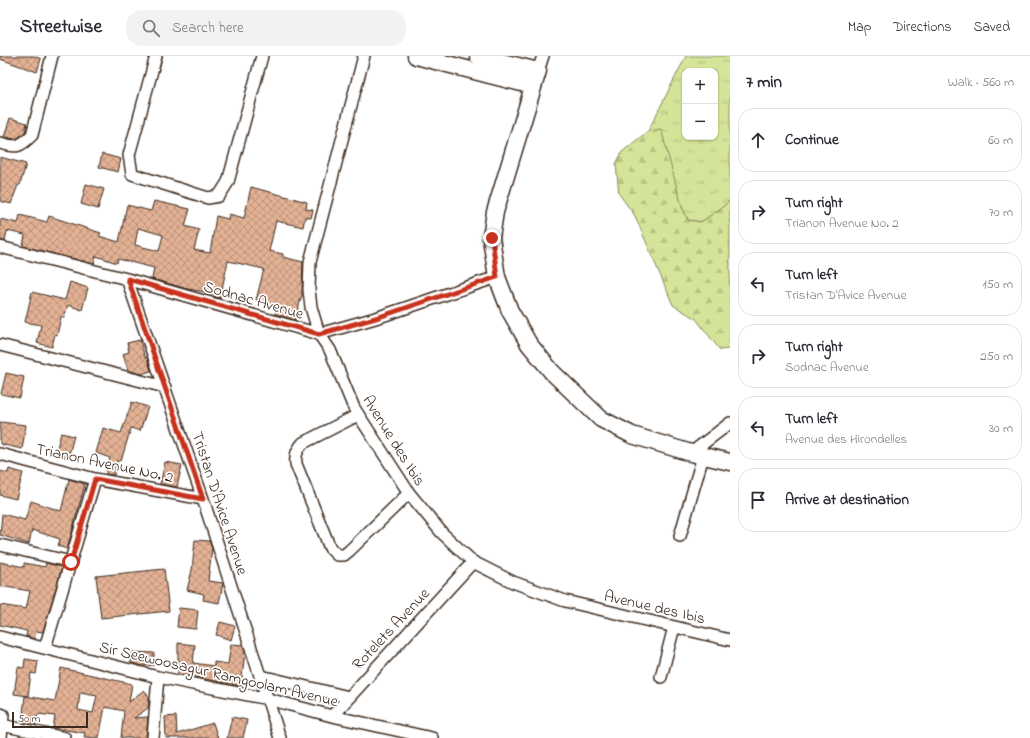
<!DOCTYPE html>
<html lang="en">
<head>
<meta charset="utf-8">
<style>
	:root { --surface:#fff; --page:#f2f2f3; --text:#2b2b33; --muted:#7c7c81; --line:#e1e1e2 }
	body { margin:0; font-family:"Indie Flower",sans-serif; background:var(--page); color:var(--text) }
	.controls { position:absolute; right:12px; top:12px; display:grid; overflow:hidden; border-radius:8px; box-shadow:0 1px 3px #0004 }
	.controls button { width:36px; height:36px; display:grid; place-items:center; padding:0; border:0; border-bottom:1px solid var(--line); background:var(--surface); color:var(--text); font:20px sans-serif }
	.scale { position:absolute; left:12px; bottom:10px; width:76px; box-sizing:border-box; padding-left:4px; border:2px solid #3b2a1e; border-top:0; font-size:11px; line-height:14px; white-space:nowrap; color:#3b2a1e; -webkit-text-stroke:3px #fff; paint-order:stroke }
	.stop { position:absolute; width:12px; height:12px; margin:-9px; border:3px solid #c8321e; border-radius:50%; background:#fff }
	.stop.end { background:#c8321e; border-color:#fff; box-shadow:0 1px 4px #0008 }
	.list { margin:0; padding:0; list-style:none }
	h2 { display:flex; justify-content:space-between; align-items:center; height:52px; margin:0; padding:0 16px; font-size:17px }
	h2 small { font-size:13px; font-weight:400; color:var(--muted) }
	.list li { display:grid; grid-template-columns:26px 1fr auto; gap:12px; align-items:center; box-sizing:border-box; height:64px; margin:0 8px 8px; padding:0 8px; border:1px solid var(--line); border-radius:16px }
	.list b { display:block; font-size:15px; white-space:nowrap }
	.list p { margin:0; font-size:13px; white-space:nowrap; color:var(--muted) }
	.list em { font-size:13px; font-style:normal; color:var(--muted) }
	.icon { flex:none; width:22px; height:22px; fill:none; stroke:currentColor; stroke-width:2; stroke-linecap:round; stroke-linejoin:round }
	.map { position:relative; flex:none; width:730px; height:682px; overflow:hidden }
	header { display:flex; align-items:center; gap:24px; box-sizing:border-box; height:56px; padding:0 20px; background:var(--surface); border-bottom:1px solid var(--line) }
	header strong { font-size:19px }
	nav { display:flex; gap:22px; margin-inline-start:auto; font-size:14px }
	.search { width:280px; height:36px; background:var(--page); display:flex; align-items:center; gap:10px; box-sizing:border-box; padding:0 14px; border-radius:16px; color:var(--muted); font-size:15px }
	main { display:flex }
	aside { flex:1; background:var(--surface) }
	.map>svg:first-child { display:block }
	.grass { fill:url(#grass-tufts); stroke:#88875b; fill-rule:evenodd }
	.forest { fill:url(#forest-firs); stroke:#88875b }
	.building { fill:url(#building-cross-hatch); stroke:#3b2a1e; fill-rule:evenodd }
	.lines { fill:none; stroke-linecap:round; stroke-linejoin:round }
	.minor-casing { stroke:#3b2a1e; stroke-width:14 }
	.secondary-casing { stroke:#3b2a1e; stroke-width:19 }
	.minor { stroke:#fff; stroke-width:11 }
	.secondary { stroke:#fff; stroke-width:16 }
	.route { stroke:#c8321e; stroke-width:5 }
	.labels { text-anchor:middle; stroke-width:3.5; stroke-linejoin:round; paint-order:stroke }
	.street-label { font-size:16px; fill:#3b2a1e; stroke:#fff }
</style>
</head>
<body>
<header>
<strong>Streetwise</strong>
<div class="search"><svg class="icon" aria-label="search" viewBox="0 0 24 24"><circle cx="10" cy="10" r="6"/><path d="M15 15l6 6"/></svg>Search here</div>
<nav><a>Map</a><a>Directions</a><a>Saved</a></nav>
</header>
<main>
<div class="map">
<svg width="730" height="682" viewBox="0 0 730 682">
	<defs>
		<pattern id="grass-tufts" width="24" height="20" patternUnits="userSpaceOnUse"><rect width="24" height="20" fill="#d4e498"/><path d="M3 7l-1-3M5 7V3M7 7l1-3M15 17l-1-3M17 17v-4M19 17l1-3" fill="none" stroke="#b7c483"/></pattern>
		<pattern id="forest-firs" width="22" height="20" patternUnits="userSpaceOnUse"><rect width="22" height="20" fill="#d4e498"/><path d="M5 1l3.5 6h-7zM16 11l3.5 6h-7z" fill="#b7c483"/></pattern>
		<pattern id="building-cross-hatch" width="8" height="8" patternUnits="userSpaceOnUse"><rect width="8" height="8" fill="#e3b295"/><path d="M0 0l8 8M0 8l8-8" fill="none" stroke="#b99179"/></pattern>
	</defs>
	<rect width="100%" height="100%" fill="#fff"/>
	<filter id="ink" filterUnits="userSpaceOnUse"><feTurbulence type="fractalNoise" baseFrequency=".025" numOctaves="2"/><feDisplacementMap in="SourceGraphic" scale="8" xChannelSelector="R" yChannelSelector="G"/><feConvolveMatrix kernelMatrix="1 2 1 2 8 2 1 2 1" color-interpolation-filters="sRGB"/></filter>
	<g filter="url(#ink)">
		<path class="grass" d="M686,0H730V144L724,150L701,166L688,164L648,75ZM685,15H715V81H685Z"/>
		<path class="forest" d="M661,73L682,151L688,164L701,166L724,150L730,144V293L720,294L696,263L673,249L635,160L619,138L616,108L622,96L648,75Z"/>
		<path class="building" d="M0,0H34L41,3L37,16L0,3Z
			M10,62L27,67L25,76L16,83L4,81Z
			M102,98L121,103L118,116L99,111Z
			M0,101L26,108L20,129H18L11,148L0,145Z
			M86,128L104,133L98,153L81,148Z
			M251,131L307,146L306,153L313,154L311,162L305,161L303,171L276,165L269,195L283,198V201L303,206L302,239L295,264L275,258L277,250L256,244L264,213L228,205L220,242L205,238V236L188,233L152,223L154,212L118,203L117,207L96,200L94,208L23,190L25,179L7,175L5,185L0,184V163L18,167L20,159L47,166L49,160L101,177L99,180L119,186L127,149L151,155L154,145L190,153L185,170L199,174L194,194L210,197L216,160L228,163L229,158L244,162ZM138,172L163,179L159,195L135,189Z
			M70,226L88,232L82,254L68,249L64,261H61L57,279L55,278L52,291L37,287L41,269L25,266L32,236L65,244Z
			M140,284L145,302L147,301L151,315L141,318L128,314L123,298L129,296L127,287Z
			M6,317L24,321L20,342L1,338Z
			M132,346L148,351L140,375L131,372L121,405L118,404L114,419L106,418L110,402L96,397L103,372L121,377Z
			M0,366L26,369L22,393L0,388Z
			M61,377L74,380L68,402L55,399Z
			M165,406L182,409L177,431L160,428Z
			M9,413L23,417L16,443L0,439V415L8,417Z
			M69,423L85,428L67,493L58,490L60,483L32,474L29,488L0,479L2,458L25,464L31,445L61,455Z
			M195,484L209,485L212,492L208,525L223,527L219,547L203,544L204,538L187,534L192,514Z
			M0,506L24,511V507L45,511L46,507L62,511L43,576L36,575L35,583L26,580L27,575L0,569V549L26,553L30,535L0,530Z
			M164,513L169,555L101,562L96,520Z
			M179,552L198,554L196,573L177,571Z
			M220,566L235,570L231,584L216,579Z
			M178,587L195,589L193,607L214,610V606L228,608L231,588L243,589L245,596L241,630L178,618Z
			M132,596L154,597V609L143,610L131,607Z
			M25,603L38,605L36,618L31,617L28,640L14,638L18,611L24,612Z
			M61,612L132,628L129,646L144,634L149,641L148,652L134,662L148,661L146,682H121L124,655L105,651L99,682L84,681L85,677L53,672L55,660L38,658L36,669L22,666L25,640L55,645ZM80,636L97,639L93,657L78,654Z
			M176,660L177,678L213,667L218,682H166L165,661Z
			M232,661L247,664L243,682H227Z"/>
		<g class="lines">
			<defs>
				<path id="minor" d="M156,0L129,99L132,118L208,142L219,140L228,126L262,0
					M364,0L310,206L309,234L311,251L319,278L330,294L354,352L409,437L442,477L473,506L513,526L565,545L730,584
					M538,15L543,0
					M0,87C17,92 20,91 32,79L52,0
					M0,191L127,223L319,278L379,261L497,221
					M127,223L203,443L280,682
					M0,289L165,331
					M358,359L303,387C297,394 295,399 296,408L330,492L337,499H344L349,495L409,437
					M691,397L730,367
					M0,398L95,423L203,443
					M680,480L703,400
					M0,489L71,506
					M0,581L158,621L268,643L332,660L432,682
					M45,592L95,423
					M261,620L349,641
					M661,621L674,571
					M0,658L3,659L1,682
					M332,660L473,506
					M1,669L65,682
					M153,682L158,621"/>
				<path id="secondary" d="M416,0L533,30
					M478,0L538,15L495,156L491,182L497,221L510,255L529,288L552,316L601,363L632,379L691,397L730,406"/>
			</defs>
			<use href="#minor" class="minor-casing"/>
			<use href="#secondary" class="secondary-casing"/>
			<use href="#minor" class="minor"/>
			<use href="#secondary" class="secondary"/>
		</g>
	</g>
	<g class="lines" filter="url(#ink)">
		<path class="route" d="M71,506L95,423L203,443L128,223L319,278L379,261L497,221L492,182"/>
	</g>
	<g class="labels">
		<g class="street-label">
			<text transform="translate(254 243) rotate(16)" y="6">Sodnac Avenue</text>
			<text transform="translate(395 384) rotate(58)" y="6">Avenue des Ibis</text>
			<text transform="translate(105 406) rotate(12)" y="6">Trianon Avenue No. 2</text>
			<text transform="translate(221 447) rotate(72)" y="6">Tristan D'Avice Avenue</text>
			<text transform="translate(655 550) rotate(13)" y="6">Avenue des Ibis</text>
			<text transform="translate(390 572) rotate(-47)" y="6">Rotelets Avenue</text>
			<text transform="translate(219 617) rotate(13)" y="6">Sir Seewoosagur Ramgoolam Avenue</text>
		</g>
	</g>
</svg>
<div class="controls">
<button>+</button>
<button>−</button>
</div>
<div class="scale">50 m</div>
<div class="stop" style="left:71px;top:506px"></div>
<div class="stop end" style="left:492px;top:182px"></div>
</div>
<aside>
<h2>7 min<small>Walk · 560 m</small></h2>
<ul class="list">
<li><svg class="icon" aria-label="ahead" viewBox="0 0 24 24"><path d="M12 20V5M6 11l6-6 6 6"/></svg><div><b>Continue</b></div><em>60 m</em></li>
<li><svg class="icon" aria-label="right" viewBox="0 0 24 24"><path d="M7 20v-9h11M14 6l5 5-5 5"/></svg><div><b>Turn right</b><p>Trianon Avenue No. 2</p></div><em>70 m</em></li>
<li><svg class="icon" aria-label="left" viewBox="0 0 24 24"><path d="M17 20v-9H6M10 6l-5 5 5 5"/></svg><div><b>Turn left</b><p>Tristan D'Avice Avenue</p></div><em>150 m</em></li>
<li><svg class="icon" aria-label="right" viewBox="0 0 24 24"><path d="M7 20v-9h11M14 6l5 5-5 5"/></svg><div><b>Turn right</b><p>Sodnac Avenue</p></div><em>250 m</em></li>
<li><svg class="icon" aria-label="left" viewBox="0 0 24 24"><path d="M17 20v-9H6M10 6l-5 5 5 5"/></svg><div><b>Turn left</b><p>Avenue des Hirondelles</p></div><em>30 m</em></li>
<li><svg class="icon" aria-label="arrive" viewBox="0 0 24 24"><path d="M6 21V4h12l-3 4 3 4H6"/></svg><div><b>Arrive at destination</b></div></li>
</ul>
</aside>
</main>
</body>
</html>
